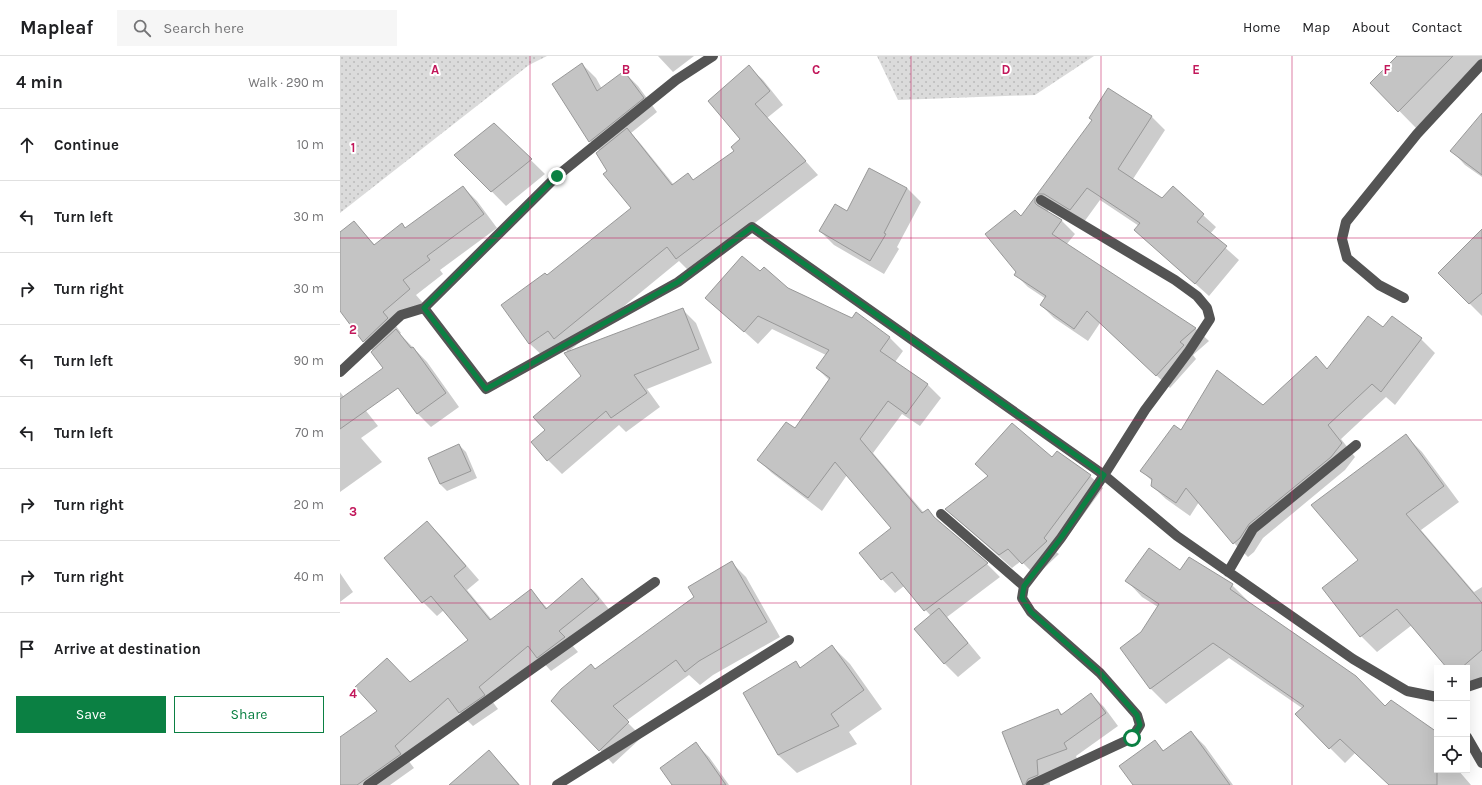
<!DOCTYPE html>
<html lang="en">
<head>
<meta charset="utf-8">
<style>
	:root { --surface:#fff; --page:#f6f6f6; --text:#202124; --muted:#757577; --line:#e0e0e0; --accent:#0b8043 }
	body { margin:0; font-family:Karla,sans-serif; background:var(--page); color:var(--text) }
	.controls { position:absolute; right:12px; bottom:12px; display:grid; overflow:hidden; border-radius:0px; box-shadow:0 4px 16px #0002 }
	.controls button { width:36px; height:36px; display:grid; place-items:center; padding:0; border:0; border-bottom:1px solid var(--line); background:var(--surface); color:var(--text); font:20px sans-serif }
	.stop { position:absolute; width:12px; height:12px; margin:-9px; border:3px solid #0b8043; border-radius:50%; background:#fff }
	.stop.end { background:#0b8043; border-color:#fff; box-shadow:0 1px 4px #0008 }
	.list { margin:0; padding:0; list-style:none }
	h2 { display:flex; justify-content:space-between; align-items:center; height:52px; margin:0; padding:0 16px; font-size:17px }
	h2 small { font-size:13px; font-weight:400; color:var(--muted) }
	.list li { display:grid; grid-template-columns:26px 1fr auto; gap:12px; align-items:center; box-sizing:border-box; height:72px; padding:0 16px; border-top:1px solid var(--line) }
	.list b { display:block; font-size:15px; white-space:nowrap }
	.list em { font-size:13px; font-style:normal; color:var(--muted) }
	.actions { display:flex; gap:8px; padding:12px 16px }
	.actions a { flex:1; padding:9px 0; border:1px solid var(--accent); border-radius:0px; text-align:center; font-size:14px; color:var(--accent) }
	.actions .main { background:var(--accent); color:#fff }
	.icon { flex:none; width:22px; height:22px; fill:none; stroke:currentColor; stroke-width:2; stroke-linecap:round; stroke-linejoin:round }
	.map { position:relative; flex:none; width:1142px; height:729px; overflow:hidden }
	header { display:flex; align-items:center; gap:24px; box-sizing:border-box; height:56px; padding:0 20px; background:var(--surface); border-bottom:1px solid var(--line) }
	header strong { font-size:19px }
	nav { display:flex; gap:22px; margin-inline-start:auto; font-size:14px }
	.search { width:280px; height:36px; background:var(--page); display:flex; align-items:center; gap:10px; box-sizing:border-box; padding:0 14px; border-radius:0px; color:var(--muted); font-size:15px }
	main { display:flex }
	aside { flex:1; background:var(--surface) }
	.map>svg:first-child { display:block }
	.grass { fill:url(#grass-dots) }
	.shadow { fill:#0003 }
	.building { fill:#c4c4c4; stroke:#989898 }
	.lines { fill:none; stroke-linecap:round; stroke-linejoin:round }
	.minor { stroke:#545454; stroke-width:10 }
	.route { stroke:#0b8043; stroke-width:5 }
	.grid { fill:none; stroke:#c2185b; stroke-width:1; stroke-opacity:0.55 }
	.grid-label { font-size:13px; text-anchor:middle; font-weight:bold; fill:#c2185b; stroke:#fff; stroke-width:4; stroke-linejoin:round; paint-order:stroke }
</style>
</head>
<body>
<header>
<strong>Mapleaf</strong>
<div class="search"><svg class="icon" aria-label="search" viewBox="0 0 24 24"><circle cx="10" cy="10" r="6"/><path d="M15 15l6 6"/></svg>Search here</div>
<nav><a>Home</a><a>Map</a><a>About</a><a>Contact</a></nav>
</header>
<main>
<aside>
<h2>4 min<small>Walk · 290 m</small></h2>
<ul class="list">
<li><svg class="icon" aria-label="ahead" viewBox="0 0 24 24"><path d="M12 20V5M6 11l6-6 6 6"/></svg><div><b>Continue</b></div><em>10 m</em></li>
<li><svg class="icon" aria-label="left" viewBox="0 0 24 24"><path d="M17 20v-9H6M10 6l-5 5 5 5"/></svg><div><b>Turn left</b></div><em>30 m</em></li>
<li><svg class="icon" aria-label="right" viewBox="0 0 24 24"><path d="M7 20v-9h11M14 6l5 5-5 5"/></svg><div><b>Turn right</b></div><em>30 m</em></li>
<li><svg class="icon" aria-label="left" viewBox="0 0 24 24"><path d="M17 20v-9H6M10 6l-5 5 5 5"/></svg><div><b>Turn left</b></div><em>90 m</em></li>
<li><svg class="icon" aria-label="left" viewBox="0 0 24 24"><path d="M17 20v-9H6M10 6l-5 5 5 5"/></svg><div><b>Turn left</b></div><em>70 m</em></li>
<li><svg class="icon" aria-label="right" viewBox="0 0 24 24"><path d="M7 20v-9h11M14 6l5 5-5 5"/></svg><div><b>Turn right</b></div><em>20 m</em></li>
<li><svg class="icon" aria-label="right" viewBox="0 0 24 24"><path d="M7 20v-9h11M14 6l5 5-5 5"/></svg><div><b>Turn right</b></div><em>40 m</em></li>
<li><svg class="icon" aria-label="arrive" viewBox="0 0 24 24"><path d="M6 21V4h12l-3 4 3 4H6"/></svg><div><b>Arrive at destination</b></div></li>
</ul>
<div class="actions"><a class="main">Save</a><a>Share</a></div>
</aside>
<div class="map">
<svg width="1142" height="729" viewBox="0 0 1142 729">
	<defs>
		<pattern id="grass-dots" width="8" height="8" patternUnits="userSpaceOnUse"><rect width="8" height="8" fill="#dbdbdb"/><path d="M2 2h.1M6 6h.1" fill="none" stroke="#bababa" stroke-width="1.8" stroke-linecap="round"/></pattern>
	</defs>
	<rect width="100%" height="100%" fill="#fff"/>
	<path class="grass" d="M0,0H207L189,9L0,157Z
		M537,0H754L695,39L558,44Z"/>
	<path class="shadow" d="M318,0H354L333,16Z
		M1059,0H1142V15L1121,26L1076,72L1032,27Z
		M242,8L256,22L262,33L284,16L298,30L317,56L291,77L300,87L334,129L348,118L354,125L396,95L402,83L409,11L423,24L443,49L427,62L478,119L350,216L339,205L228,296L221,289L204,301L190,288L162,249L207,220L292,152L268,115L260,95L250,85Z
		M768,33L812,61L825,74L793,123L822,143L863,159L876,171L870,178L899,204L869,240L795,174L799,170L760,144L744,166L711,151L708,154V157L722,165L735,178L726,189L856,273L869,285L853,299L856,303L830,332L760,267L748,285L714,262L701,249L706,243L688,231L675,218L677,216L681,161L753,65L750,62Z
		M1142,58V121L1125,109L1112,95Z
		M154,68L205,118L166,150L116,99Z
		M123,131L137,145L157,172L100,214L103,218L76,239L83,247L56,270L61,277L60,278L87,306L119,351L91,371L77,357L33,295L24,285L0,254V177L14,166L35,189L62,169L66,173Z
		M567,132L581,146L557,191L559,193L544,218L494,189L480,175L507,157Z
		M1142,175V260L1099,217Z
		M420,217L448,232L512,263L516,258L550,282L563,295L555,306L587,328L601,342L580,370L562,358L533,397L584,457L601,469L647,508L660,521L607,561L641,602L618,621L604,607L591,560L564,530L555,537L542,523L552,472L507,419L482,455L432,417L418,404L455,374L489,324L477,312L486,299L432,273L418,288L367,242Z
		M342,253L356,267L372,307L307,333L320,351L286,376L279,369L222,418L208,404Z
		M1052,261L1081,283L1095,297L1055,349L1046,341L1001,383L1015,401L1005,414L923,482L914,496L908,501L894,487L859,446L850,460L826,443L812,430L813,426L802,415L841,375L923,351L987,314L1043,272Z
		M0,336L4,341L23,351L38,370L21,382L42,406L0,436Z
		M1066,380L1082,396L1119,446L1081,474L1134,536L1142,531V624L1127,632V612H1108L1072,569L1037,596L1021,580L984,532L1020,504Z
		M119,389L126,396L137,422L107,435L100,428Z
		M712,403L750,420L763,432L716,496L719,498L696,520L681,505L672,512L606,453L648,420L636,408Z
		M87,466L101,480L139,524L127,534L152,564L190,534L208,553L242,523L256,537L272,557L232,589L238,596L211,615L201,604L152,645L158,653L133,670L120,657L68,704L74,712L50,729H0V684L38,655L71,627L129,584L104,554L97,560L83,546L45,502Z
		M392,507L406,521L440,581L373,619L360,629L349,619L286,665L302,681L273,708L260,694L255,614L355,541Z
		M841,515L892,529L907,544L906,546L1045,651L1097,677V714H1118L1131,729H1050L1015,697L1005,707L990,692L962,652L889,602L826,648L810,632L802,577L818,551L802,541L787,525Z
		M0,517L13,536L0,546Z
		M492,590L510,608L542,653L509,676L517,688L457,717L438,699L456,607L461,612Z
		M751,638L764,651L778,670L736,700L738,705L709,717L710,729H684L718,654L723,659Z
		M851,676L865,690L893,729H795L815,686L824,695Z
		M356,688L369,701L389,729H333Z
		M149,696L163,710L180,729H133Z"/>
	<path class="building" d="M1057,0H1113L1058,56L1030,27Z
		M242,7L257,35L284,15L304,42L249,86L212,28Z
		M409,9L430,35L415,48L466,105L336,203L327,191L214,283L208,275L189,288L161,249L205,217L207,219L291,152L263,118L267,115L256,97L287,72L332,129L348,117L353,124L394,95L391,91L400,83L368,45Z
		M768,32L812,60L778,113L822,142L833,130L864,158L857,166L887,190L855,228L794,174L800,167L747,132L730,154L704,138H698L695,141V147L697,149L722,164L712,178L856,272L840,286L844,289L816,320L747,255L734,273L700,249L706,240L674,219L676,216L645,178L675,154L681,160L752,64L749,62Z
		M1142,57V119L1110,95Z
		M154,67L192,103L151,136L114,99Z
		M529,112L567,132L544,177L546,178L530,205L479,175L495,148L507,155Z
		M123,130L144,158L87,200L90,204L63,224L70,233L43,256L48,262L23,286L0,255V176L14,165L34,189L62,167L65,172Z
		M1142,173V237L1129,248L1098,217Z
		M402,200L420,215L424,211L448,232L512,262L516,256L550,281L540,295L588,328L566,358L548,345L520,383L582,457L588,453L594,461L648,507L584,555L552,516L541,524L519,497L551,472L495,406L468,442L417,404L446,366L455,372L490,322L476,312L489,294L418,260L404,276L365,242Z
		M343,252L359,293L294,319L307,337L271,362L266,355L207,405L191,386L205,374L193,361L241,320L224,297Z
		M1028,260L1043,271L1052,260L1082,282L1041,336L1032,328L988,369L1002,387L991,401L909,468L900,482L893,488L846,432L836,447L811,430L812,423L800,415L834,369L841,374L877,314L923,349L976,300L987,313Z
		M56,273L71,292L73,291L106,337L77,358L58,332L0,373V343L43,312L31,296Z
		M672,367L712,401L717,395L751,419L704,482L707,485L682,508L668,493L659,499L605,453L648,420L635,408Z
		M1066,378L1104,430L1066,458L1142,547V594L1121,612H1107L1057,553L1020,581L982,532L1018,504L971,449Z
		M119,388L131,415L100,428L88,402Z
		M87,465L126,510L114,520L150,564L191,533L206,553L242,522L259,543L219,575L225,581L197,602L188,590L139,631L145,639L119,657L108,642L55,690L61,698L17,729H0V681L37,655L15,631L47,602L70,626L128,584L91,540L82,547L44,502Z
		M809,492L840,514L849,501L893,528L890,533L1016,620L1045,650L1051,644L1097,676V729H1049L1000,683L989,693L955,658L964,650L873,587L810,633L780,592L801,576L819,548L785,525Z
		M392,505L427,566L359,605L345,616L336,604L273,650L289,666L259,695L211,645L221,633L251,608L255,613L354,541L348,531Z
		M599,552L628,587L604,608L574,573Z
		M492,589L524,634L491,658L499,670L438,699L403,637L456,605L460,612Z
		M751,637L766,657L724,687L727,693L697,704L698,719L688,723L685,729H683L662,676L718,653L721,659Z
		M851,675L890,729H793L779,710L815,684L823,695Z
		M356,686L386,729H332L320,712Z
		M149,694L179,729H109Z"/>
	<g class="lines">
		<path class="minor" d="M1064,242L1039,229L1007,202L1002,183L1006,166L1077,78L1142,8
			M84,252L146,333L338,226L412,171L764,419L837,480L1013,603L1067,635L1097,641
			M0,316L61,259L84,252L217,120L336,24L373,0
			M601,458L684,530
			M888,516L913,473L1016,389
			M1127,631L1142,626
			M1127,681L1142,707
			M28,729L315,526
			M217,729L449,584
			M691,729L792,682L800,669L797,659L760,617L691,556L682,542L684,530L721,482L764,419L805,354L849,295L870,263L867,252L857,240L835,224L701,144"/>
	</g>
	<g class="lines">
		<path class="route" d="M217,120L84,252L146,333L338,226L412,171L764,419L721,482L684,530L682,542L691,556L760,617L797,659L800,669L792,682"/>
	</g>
	<path class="grid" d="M190,0V729M381,0V729M571,0V729M761,0V729M952,0V729M0,182H1142M0,364H1142M0,547H1142"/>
	<g class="grid-label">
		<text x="95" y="18">A</text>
		<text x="286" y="18">B</text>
		<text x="476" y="18">C</text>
		<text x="666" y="18">D</text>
		<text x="856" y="18">E</text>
		<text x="1047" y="18">F</text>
		<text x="13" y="96">1</text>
		<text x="13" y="278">2</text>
		<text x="13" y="460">3</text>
		<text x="13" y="642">4</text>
	</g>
</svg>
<div class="controls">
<button>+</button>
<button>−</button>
<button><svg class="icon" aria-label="locate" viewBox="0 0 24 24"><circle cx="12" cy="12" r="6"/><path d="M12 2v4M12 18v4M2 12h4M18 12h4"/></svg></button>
</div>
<div class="stop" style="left:792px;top:682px"></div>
<div class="stop end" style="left:217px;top:120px"></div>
</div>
</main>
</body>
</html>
